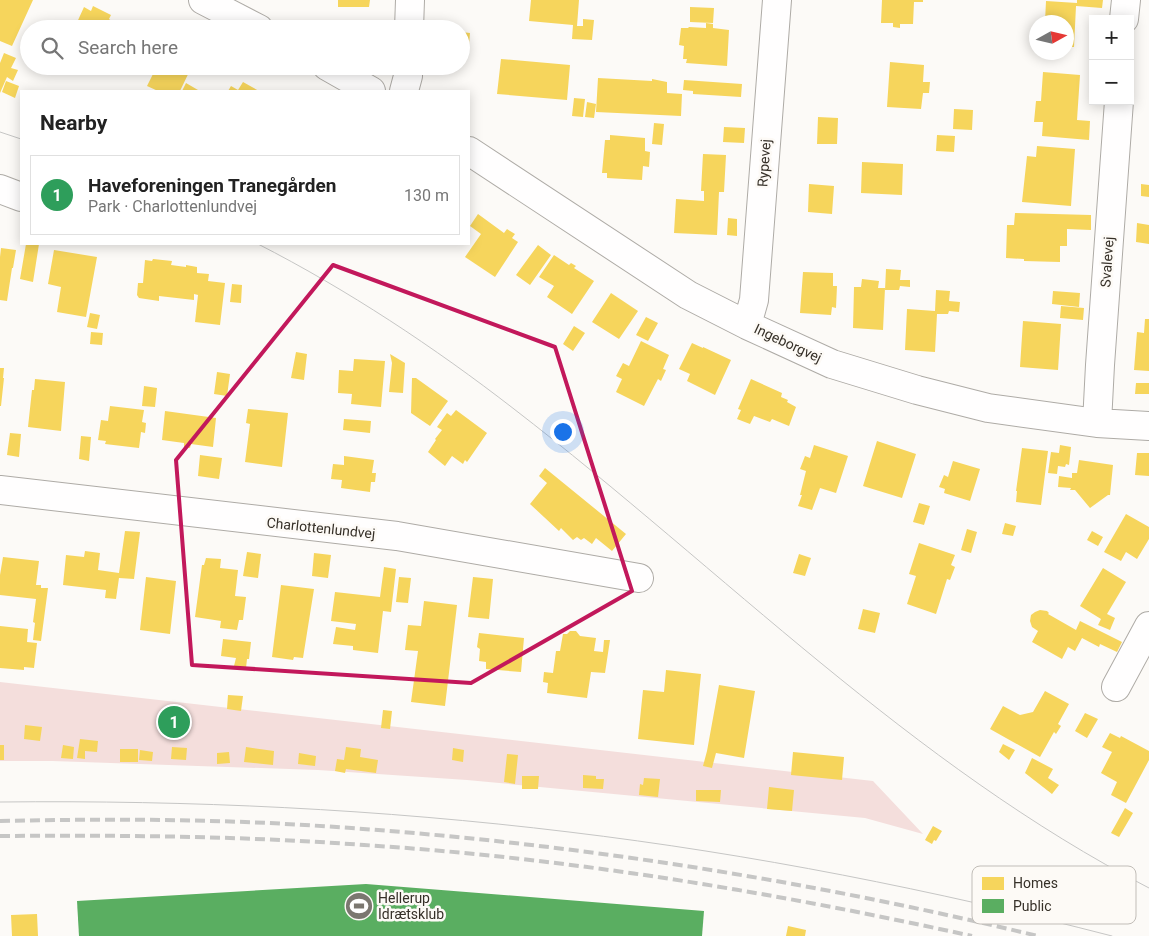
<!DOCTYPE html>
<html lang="en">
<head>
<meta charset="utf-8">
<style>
	:root { --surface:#fff; --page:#f2f2f2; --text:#222; --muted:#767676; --line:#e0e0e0; --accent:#7b7770 }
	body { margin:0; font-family:Roboto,sans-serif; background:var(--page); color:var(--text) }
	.controls { position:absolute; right:15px; top:15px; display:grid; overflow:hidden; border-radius:0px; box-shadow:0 2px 12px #0003 }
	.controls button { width:45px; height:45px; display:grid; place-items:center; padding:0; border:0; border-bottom:1px solid var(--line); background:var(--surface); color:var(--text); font:25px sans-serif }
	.compass { position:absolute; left:1029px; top:15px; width:45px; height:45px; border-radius:50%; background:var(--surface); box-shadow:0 2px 12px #0003; rotate:82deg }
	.you { position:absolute; left:562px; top:431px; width:18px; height:18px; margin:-12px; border:4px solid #fff; border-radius:50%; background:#1a73e8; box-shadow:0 0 0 8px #1a73e833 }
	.badge { display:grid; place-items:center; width:32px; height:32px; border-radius:50%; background:var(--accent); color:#fff; font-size:16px; font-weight:700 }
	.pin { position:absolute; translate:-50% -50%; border:2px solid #fff; box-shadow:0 1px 5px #0006 }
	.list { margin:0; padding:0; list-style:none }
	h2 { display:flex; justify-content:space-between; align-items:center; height:65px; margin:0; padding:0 20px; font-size:21px }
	h2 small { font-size:16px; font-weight:400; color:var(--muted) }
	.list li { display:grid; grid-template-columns:32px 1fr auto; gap:15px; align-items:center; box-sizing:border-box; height:80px; margin:0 10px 10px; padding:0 10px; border:1px solid var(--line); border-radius:0px }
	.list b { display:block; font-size:19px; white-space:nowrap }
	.list p { margin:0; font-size:16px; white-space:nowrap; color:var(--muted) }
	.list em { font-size:16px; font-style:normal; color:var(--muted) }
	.icon { flex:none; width:28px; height:28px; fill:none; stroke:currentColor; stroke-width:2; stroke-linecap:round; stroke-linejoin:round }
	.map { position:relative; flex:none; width:1149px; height:936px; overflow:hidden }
	.search { position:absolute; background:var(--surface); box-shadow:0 2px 12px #0003; left:20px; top:20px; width:450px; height:55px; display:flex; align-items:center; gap:12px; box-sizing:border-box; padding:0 18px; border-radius:28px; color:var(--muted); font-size:19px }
	.panel { position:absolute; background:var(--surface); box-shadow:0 2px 12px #0003; left:20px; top:90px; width:450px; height:155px; border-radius:0px }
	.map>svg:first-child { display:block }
	.green { fill:#f4dedc }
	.homes { fill:#f6d55c }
	.public { fill:#5aae61 }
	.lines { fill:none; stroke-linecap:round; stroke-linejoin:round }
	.minor-casing { stroke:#aeaba6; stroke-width:30 }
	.minor { stroke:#fffefe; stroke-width:28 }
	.tram { stroke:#c6c6c5; stroke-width:1 }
	.rail { stroke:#c6c6c5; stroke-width:4; stroke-dasharray:10 5; stroke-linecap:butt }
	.marked { fill:none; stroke:#c2185b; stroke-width:4; stroke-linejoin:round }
	.labels { text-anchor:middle; stroke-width:5; stroke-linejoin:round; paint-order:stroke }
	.street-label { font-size:14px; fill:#363028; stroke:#fdfaf6 }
	.poi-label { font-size:14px; fill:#363028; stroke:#fdfaf6; text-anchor:start }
	.key { fill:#fdfaf6; stroke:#c1bdb8; stroke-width:1 }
	.key-label { font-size:14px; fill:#363028 }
</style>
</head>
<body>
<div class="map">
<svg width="1149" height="936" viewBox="0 0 1149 936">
	<rect width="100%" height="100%" fill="#fcfaf7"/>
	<path class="green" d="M0,682L873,781L923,834L865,818L467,780L318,770L52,761H0Z"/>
	<path class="homes" d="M0,0H33L12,46L0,41Z
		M338,0H370L369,7H338Z
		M531,0H579L577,26H583V19L594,20L592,40L572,39L573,25L529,21Z
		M882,0H923V2H914L913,24H900V28L893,27V23H881Z
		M1077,0H1103L1102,8L1076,6L1074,47H1066V22H1045L1046,1L1077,3Z
		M93,6L111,15L109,19L113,22L109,29H74L84,7L91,11Z
		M690,7L714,8L713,23L690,22Z
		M706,23L713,24V28L729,30L727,66L686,63L687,59H683L684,46L679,45L681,28H688L689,27L706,28Z
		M461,32L470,33L469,45L461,44Z
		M4,53L16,58L11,68L18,70L13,81L7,77L0,93V63Z
		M501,59L570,65L567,100L497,94Z
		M890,62L924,65L923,82H930L929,93H923L921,109L887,107Z
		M157,66H192L180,91H158L147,86Z
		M1043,72L1080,75L1077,120L1090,121L1089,140L1042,136L1043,122H1034L1036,101H1041Z
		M598,78L652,81V79L667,82V93L682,94L681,116L596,112Z
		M684,80L742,84L741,97L693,94V91L683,90Z
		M6,81L19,86L15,98L2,92Z
		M243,82L259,91H228L231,86L238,90Z
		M186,83L198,90L197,91H182Z
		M574,98L585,99L583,117L572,116Z
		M587,102L596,104L594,118L585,117Z
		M954,109L973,110L972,130L953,129Z
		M818,117L838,118L837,144H817Z
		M654,123L664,124L662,145L652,144Z
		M724,127L745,128L744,143L723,142Z
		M610,135L645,138V151L650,152L649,167L643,166L642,180L607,178V173H602L605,140H610Z
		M937,135L955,136L954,152L936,151Z
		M1037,146L1075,149L1071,206L1022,202L1027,156L1036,157Z
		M703,154L726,155L724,192H719L717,235L674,233L676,199L704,201V191H701Z
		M862,162L903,164L902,195L861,193Z
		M809,184L834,186L832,214L808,212Z
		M1141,184L1149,185V197L1141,196Z
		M1015,213L1091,215V230L1067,229V246H1060V262L1024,261V259L1006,258L1007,225H1014Z
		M478,214L504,233L507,229L515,234L512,238L518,242L495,277L465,257L481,234L470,226Z
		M728,218L737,219V236L727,235Z
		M1137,223L1149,225V244L1136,242Z
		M26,244H39L33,282L20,279Z
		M538,245L551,255L530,285L516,275Z
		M1,248L16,250L13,268H12L7,301L0,300V257Z
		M54,250L97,257L86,317L57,312L61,287L48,284Z
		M554,255L569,265L571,263L576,266L574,268L594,281L572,314L547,297L554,286L539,277Z
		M153,259L172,261L171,265L186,267V265L197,267V273L209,274L208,281L225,283L220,325L195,322L198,295L194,294V300L159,296V301L139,298L137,295L138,283H143L145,260L152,261Z
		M886,269L901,270L900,280H910V287L900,286L899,290H885Z
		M803,272L833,273V286H837L836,308L832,307L831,315L800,313Z
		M862,279L879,281L878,288H885L883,330L853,328L854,287H861Z
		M232,284L242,285L241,303L230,302Z
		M936,290L950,291L949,301L960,302L959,312L949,311L948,314H937L935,352L905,350L907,309L935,311Z
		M1053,291L1080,293L1079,307L1052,304Z
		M611,293L638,311L619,339L592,322Z
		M1061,306L1084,308L1083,320L1060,318Z
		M90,313L100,315L97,329L87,327Z
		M646,317L658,323L648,341L636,335Z
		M1145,319H1149V371L1134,370L1137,332L1144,333Z
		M1023,321L1061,324L1058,370L1020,367Z
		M574,326L585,333L573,351L563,344Z
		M91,332L103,333L102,345L90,344Z
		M641,341L669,355L663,369L666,370L661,381L658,379L644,406L616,392L622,379L616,376L623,363L629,366Z
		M692,343L703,348V347L731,360L715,395L687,381L690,374L679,369Z
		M296,352L307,354L304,380L291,378Z
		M390,354L405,363L403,393L389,392L392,363Z
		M354,359L385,361L381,407L351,404L352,394L338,393L339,370L353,371Z
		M0,368H4L3,378H4L1,406H0Z
		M217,372L230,374L227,396L214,394Z
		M412,378H416L448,401L430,426L411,413Z
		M35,379L65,382L61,431L28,427L32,390H34Z
		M751,379L782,393L781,397L788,400L787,402L796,407L789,426L772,419L770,422L754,416L750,424L737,419L741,410L738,409Z
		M1136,383H1149V394H1135Z
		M144,386L157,388L155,407L142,406Z
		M110,406L144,410L142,422L146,423L145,433L141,432L139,448L105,444L106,441L98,440L101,420L108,421Z
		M248,409L288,413L282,467L245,462L250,424L246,423Z
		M456,410L487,433L467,462L465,460L463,464L452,456L445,466L428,452L436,440L435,439L442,430L437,427L447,413L451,416Z
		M165,411L216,418L213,447L191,444L190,448L184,447V443L162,440Z
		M344,419L371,421L370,433L343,430Z
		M10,433L21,434L19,457L7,455Z
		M81,436L91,437L89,461L79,459Z
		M877,441L916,454L902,498L863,486Z
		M814,445L848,456L836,493L820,488L812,510L798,506L802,495H800L806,471L800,469L805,456L810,458Z
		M1060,445L1071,447L1069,465L1066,464L1065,467L1058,466L1057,474L1048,473L1051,452L1059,453Z
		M1022,448L1048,451L1041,505L1016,502L1017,491H1016Z
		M1137,453H1149V476L1135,475Z
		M200,455L222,458L219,479L198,476Z
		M344,456L374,460L372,473H376L375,482H371L370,492L341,488L342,480L331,479L333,464L344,465Z
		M1079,460L1113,465L1110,495H1108L1090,508L1075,490H1070L1071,488L1058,487L1059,476L1072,478V473H1077Z
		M953,461L980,469L970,501L944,493L945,489L939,487L944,475L948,477Z
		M545,468L626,534L612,551L596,538L592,544L584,538L581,540L577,537L573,540L561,528L559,531L530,504L547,483L539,476Z
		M919,503L930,506L924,525L913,522Z
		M1126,514L1149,527V539L1137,559L1126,552L1121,561L1104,552Z
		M1005,523L1016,526L1013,536L1002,534Z
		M967,529L977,532L971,553L961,550Z
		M125,531L140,532L134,579L119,578L116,599L105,598L106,590L63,585L66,555L84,557L85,551L100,553L98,570L119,573Z
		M1092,531L1103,537L1098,546L1087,540Z
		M919,543L955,555L951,565L955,567L950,580L947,579L936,614L907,604L916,576L909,574Z
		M247,552L261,554L258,578L243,576Z
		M314,553L331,555L328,578L312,576Z
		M799,554L811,558L805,576L793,573Z
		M3,557L39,561L36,585H41V588H48L41,641L33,640L35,623L33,622L36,599L0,595V575Z
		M206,558L221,559L220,568L238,570L235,596L246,597L243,620H239L237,630L220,628L221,621L195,617L202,565H204Z
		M384,567L396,569L391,612L383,611L378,653L353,650V646L333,644L336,627L355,630L356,624L331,621L335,592L380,597Z
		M1103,568L1126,582L1107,614L1115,618L1110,630L1098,625L1101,619L1080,606Z
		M146,577L176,581L170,634L140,630Z
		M399,577L411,578L408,603L396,602Z
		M473,577L493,579L489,619L468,617Z
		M281,585L314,589L303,658L294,657L293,660L272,657Z
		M424,601L457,605L445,706L411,702L418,651L405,650L408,625L421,626Z
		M863,609L880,613L875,633L858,629Z
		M1040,610L1047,611L1049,613L1048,614L1076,630L1080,621L1122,642L1117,652L1100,644L1099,647L1082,638L1075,651L1068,647L1062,659L1032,642L1038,631L1032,627L1030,621L1031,615L1035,612Z
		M0,626L28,629L27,642L37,643L34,668L24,667V670L0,668Z
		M570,631H576L580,636L596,638L594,651L603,652L604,640H610L605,673L591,672L587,698L547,693L548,683L543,682L544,672L553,673L556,651H560L563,634H567Z
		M479,633L524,638L521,672L486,669V662L479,661L480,649L477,647Z
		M223,639L251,642L249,659H247L246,668L234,666L236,658L221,656Z
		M666,670L701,674L694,745L638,739L643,690L664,692Z
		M719,685L755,691L744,758L716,753L712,768L703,766L707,751Z
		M1045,691L1069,704L1058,724L1061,726L1056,734L1054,732L1040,757L990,729L1003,706L1020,715L1033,712Z
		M228,695L243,696L241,711L227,709Z
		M383,710L392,711L390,729L381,728Z
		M1085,713L1098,719L1087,738L1075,731Z
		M25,725L42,727L40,741L24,739Z
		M1110,733L1120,738L1121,736L1149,751V760L1126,803L1111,795L1117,782L1101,773L1112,752L1102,747Z
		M80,739L98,741L97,752L85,751V759L77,758Z
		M1003,744L1015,750L1009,760L999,752Z
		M0,745H4V760H0Z
		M63,745L74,747L73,759L61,758Z
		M172,747L187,748L186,760L171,759Z
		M246,747L274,751L273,765L244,762Z
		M346,747L361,749L360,757L378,760L376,773L346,769L345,773L335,771L337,759L344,760Z
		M453,748L464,750L463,762L452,760Z
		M120,749H138V762H120Z
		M140,750L153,752L152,761L139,760Z
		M229,752L230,763L217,764V753Z
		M793,752L844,757L842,780L791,775Z
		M299,753L316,756L315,766L298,764Z
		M507,754L518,755L515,784L504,782Z
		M1032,758L1053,769L1048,778L1059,785L1052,794L1025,773Z
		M583,775L596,776V779H604L603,789L583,788Z
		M522,776H539L538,789H522Z
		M644,778L660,779L658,797L639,795L640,784L643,785Z
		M769,787L794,790L792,811L767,809Z
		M696,790H721L720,802L696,801Z
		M1125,808L1133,813L1119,837L1111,833Z
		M933,826L942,831L936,841L934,840L932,844L925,840Z
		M37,914L38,936H12L11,915Z
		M788,926L806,930L805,936H786Z"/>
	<path class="public" d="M366,884L704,911L702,936H79L77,901Z"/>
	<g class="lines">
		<defs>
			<path id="minor" d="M203,0L259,29
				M1124,19L1126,0
				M409,29L410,0
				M327,66L371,91
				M404,91L408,76V66
				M469,151L688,295L747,325L832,364L917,390L988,408L1097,423L1149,426
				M0,189L21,197
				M747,325L754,300L777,0
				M1097,423L1100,365L1119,101
				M0,490L397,536L639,578
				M1116,687L1149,626"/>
		</defs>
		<use href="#minor" class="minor-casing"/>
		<use href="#minor" class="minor"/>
		<path class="tram" d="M0,132L21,139
			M258,244C348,290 434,347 514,409C724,571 911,765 1149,888
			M0,802C190,800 380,809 569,832C752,854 934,890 1112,936"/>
		<path class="rail" d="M0,821C89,819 179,819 268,823C528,836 786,875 1038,936
			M0,836C122,835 243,836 364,845C569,858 772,892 972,936"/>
	</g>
	<path class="marked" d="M333,265L555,347L632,591L471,683L192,665L176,460Z"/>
	<defs>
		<symbol id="stadium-disc" viewBox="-11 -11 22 22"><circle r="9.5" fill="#7b7770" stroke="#fdfaf6"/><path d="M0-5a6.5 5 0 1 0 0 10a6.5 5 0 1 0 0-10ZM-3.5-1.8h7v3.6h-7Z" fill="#fff"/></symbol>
	</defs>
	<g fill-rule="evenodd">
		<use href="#stadium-disc" x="343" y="890" width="32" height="32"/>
	</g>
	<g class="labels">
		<g class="street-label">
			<text transform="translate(764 163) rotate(-86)" y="5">Rypevej</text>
			<text transform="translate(1107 262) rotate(-86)" y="5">Svalevej</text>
			<text transform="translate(788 343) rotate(25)" y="5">Ingeborgvej</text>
			<text transform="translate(321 528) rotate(6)" y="5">Charlottenlundvej</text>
		</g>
		<g class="poi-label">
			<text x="378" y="903">Hellerup<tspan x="378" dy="16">Idrætsklub</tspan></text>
		</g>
	</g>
	<rect x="972" y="866" width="164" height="58" rx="8" class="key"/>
	<rect x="982" y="877" width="22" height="13" fill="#f6d55c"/>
	<rect x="982" y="899" width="22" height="14" fill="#5aae61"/>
	<g class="key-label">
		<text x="1013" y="888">Homes</text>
		<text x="1013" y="911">Public</text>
	</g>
</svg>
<div class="controls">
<button>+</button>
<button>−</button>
</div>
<svg class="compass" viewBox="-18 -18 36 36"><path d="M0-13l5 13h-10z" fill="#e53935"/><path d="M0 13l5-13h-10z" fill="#767676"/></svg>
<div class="you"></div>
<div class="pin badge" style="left:174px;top:722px;background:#2e9e5b">1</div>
<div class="search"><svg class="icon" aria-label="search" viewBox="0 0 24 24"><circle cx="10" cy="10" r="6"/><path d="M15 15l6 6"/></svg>Search here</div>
<section class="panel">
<h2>Nearby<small></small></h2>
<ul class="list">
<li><span class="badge" style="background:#2e9e5b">1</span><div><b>Haveforeningen Tranegården</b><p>Park · Charlottenlundvej</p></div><em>130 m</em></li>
</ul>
</section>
</div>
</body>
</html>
